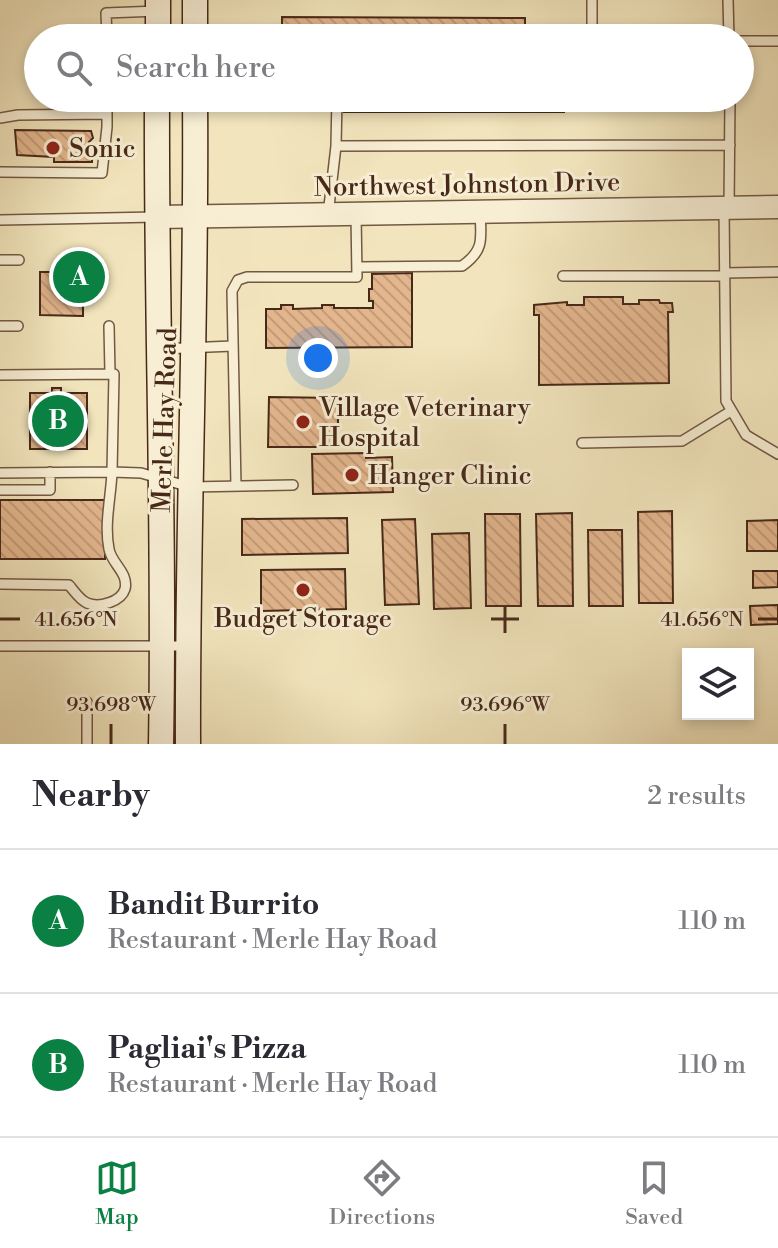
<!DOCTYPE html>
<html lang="en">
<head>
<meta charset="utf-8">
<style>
	:root { --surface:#fff; --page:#f2f2f3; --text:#2b2b33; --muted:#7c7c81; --line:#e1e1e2; --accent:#0b8043 }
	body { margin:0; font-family:"Libre Bodoni",serif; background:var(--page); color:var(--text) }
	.controls { position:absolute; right:24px; bottom:24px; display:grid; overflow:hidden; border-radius:0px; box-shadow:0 4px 12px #0003 }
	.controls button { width:72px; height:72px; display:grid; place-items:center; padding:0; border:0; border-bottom:2px solid var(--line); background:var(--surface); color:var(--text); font:40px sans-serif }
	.you { position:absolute; left:318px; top:358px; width:28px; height:28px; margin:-20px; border:6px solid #fff; border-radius:50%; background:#1a73e8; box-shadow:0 0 0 12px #1a73e833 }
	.badge { display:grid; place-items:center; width:52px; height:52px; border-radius:50%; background:var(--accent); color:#fff; font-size:26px; font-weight:700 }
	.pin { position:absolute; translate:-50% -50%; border:4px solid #fff; box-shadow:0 2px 8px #0006 }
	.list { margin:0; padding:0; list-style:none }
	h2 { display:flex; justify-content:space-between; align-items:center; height:104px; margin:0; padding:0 32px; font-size:34px }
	h2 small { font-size:26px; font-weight:400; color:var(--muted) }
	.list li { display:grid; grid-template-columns:52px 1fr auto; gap:24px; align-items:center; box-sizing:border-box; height:144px; padding:0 32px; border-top:2px solid var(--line) }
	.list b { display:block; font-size:30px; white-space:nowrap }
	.list p { margin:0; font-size:26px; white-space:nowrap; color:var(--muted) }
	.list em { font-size:26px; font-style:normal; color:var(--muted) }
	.icon { flex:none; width:44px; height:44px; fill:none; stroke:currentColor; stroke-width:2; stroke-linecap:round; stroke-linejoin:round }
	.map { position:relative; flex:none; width:778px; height:744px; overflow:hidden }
	.search { position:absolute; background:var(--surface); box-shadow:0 4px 12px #0003; left:24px; right:24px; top:24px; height:88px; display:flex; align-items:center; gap:20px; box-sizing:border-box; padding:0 28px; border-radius:44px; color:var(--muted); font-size:30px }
	.sheet { height:392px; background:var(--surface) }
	nav { display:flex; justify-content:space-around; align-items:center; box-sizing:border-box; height:112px; border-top:2px solid var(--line); background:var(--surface); font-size:22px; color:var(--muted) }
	nav a { display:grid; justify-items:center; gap:4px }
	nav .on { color:var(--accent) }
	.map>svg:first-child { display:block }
	.building { fill:url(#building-back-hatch); stroke:#472919; stroke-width:2 }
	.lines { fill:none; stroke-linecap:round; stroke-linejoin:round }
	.service-casing { stroke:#725842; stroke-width:12 }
	.tertiary-casing { stroke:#725842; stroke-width:25 }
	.secondary-casing { stroke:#472919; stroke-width:27 }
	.service { stroke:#f7eed4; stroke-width:9 }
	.tertiary { stroke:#f7eed4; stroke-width:22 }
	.secondary { stroke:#f7eed4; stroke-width:24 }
	.ticks { fill:none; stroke:#472919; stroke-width:3 }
	.poi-dot { fill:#8f2418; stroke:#f7eed4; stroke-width:3 }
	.labels { text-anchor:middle; stroke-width:6; stroke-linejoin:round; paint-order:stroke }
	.poi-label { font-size:26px; fill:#472919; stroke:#f7eed4; text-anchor:start }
	.street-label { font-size:26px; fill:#472919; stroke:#f7eed4 }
	.ticks-label { font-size:20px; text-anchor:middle; fill:#472919; stroke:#f7eed4; stroke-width:6; stroke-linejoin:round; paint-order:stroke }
</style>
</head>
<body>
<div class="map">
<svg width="778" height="744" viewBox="0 0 778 744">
	<defs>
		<pattern id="building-back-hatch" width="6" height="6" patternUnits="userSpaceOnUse" patternTransform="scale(2)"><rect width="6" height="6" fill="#e3b68d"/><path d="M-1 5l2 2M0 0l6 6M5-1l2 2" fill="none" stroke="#c49c79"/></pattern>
	</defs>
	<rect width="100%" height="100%" fill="#f2e5bd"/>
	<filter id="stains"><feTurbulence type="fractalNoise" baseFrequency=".0025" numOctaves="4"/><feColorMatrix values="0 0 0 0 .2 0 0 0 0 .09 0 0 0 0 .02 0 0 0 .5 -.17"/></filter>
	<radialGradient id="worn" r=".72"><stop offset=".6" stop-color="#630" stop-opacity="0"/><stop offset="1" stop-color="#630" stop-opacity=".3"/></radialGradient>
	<path class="building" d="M282,17L525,18V38H282Z
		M344,98H564V112H344Z
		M15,130L91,131L93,138L89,142V153L92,154V162H54V157L17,155Z
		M40,272H83V316L40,315Z
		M412,273V347L266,348V309H281V305H293V309L322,308V305H334V308H373V301H369V289H372V274Z
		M584,297H623V304H639V300H659L660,303H672L673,312H668L669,383L539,385V315H534V305L567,302V305H584Z
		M52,388H61V393H87V449H30V393H52Z
		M269,397L338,398V447H268Z
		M366,453V458L392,457L393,492L313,494L312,454Z
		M0,500H105V559H0Z
		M672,511L673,603H639L638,512Z
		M572,513L573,606H538L536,514Z
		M485,514H520L521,606H486Z
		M347,518L348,553L242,555V519Z
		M415,519L419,604L385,605L382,520Z
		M778,520V551H747V521Z
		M588,530H622L623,606H589Z
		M469,533L471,608L434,609L432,534Z
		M345,569L346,609L261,611V570Z
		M753,571H778V587L753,588Z
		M778,605V624L751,625L750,606Z"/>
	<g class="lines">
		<defs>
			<path id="service" d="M592,0V34L595,38
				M728,0L729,38
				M107,38L106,13L158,11
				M740,41H778
				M0,118L18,115L107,114
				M336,146L337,98
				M0,172L102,173L107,127V98
				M724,208L726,401L746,435L778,454
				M729,208L730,98
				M328,215L336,146L730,145
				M0,220L157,217
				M0,260H19
				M357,267L462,266C485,250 481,238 480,212
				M725,273L778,272
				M563,276H725
				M0,326H18
				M109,326L110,374
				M161,349L233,346
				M0,375L114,374L112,472L141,473L190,487L293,485
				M582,443L682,441L731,411
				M0,473L112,472C111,497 104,524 109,549C111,563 129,573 125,589C121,602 99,608 87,603C80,600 74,591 69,585L0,584
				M236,486L232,291L238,280L247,277H357L356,214
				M0,490H50V472
				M0,646H189
				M87,702V744"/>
			<path id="tertiary" d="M157,217L778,207"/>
			<path id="secondary" d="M195,0V38
				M158,38V0
				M157,98C156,313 165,529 161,744
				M188,744C187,529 197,313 195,98"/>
		</defs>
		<use href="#service" class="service-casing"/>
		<use href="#tertiary" class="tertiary-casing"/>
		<use href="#secondary" class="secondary-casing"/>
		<use href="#service" class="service"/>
		<use href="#tertiary" class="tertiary"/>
		<use href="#secondary" class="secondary"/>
	</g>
	<path class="ticks" d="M505,605V633M0,619H20M491,619H519M758,619H778M111,724V744M505,724V744"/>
	<g class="poi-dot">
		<circle cx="53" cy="148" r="8"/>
		<circle cx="303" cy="422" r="8"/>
		<circle cx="352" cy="475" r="8"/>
		<circle cx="303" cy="590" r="8"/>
	</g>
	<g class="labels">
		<g class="poi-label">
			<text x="69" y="157">Sonic</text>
			<text x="319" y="416">Village Veterinary<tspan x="319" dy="30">Hospital</tspan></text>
			<text x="368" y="484">Hanger Clinic</text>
			<text x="303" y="627" text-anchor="middle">Budget Storage</text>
		</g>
		<g class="street-label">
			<text transform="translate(467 184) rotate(-1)" y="9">Northwest Johnston Drive</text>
			<text transform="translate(164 420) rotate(-88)" y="9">Merle Hay Road</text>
		</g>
	</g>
	<g class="ticks-label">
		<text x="76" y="626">41.656°N</text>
		<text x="702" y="626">41.656°N</text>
		<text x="111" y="711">93.698°W</text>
		<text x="505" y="711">93.696°W</text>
	</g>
	<rect width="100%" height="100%" filter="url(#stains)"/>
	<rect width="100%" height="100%" fill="url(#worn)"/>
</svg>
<div class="controls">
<button><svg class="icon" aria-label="layers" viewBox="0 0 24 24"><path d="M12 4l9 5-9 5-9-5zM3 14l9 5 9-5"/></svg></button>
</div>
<div class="you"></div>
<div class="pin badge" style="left:79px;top:277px">A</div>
<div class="pin badge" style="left:58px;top:421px">B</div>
<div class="search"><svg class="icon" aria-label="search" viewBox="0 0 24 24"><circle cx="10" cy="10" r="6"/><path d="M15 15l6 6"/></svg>Search here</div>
</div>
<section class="sheet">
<h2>Nearby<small>2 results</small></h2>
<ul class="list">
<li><span class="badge">A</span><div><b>Bandit Burrito</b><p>Restaurant · Merle Hay Road</p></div><em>110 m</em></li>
<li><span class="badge">B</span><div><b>Pagliai's Pizza</b><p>Restaurant · Merle Hay Road</p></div><em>110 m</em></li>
</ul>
</section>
<nav>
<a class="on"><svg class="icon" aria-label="map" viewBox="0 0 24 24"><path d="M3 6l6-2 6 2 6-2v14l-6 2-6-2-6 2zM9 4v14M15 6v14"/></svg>Map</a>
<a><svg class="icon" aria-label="directions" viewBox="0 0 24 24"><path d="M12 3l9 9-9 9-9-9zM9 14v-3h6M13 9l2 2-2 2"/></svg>Directions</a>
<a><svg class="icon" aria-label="saved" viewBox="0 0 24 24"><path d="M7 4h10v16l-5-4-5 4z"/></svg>Saved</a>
</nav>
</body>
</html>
